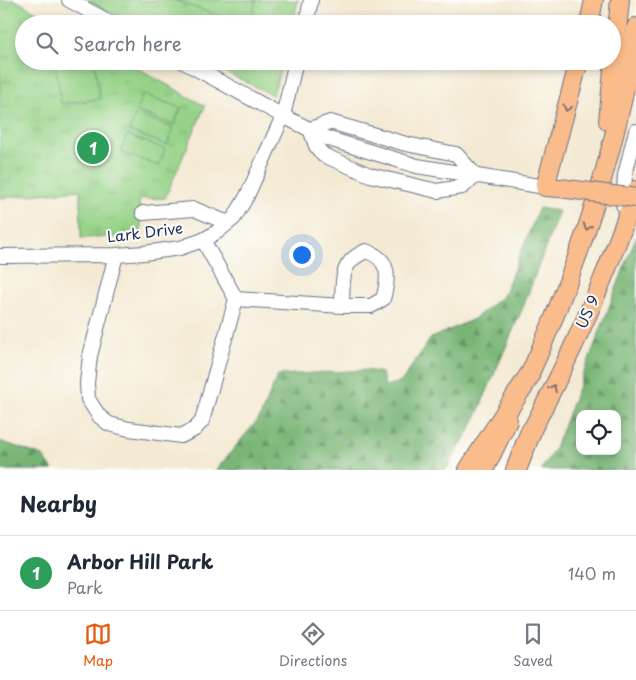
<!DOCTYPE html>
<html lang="en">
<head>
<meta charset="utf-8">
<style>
	:root { --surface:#fff; --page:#f2f2f3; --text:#1f2937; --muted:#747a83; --line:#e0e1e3; --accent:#ea580c }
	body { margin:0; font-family:"Playpen Sans",sans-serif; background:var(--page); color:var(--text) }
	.controls { position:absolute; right:15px; bottom:15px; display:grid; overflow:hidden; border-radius:10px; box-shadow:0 2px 8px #0003 }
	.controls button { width:45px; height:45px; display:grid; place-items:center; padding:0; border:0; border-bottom:1px solid var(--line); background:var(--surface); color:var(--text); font:25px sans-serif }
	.you { position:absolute; left:301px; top:254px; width:18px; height:18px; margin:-12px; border:4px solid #fff; border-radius:50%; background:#1a73e8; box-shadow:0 0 0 8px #1a73e833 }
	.badge { display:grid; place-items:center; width:32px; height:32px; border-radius:50%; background:var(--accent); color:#fff; font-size:16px; font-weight:700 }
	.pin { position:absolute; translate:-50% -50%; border:2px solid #fff; box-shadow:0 1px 5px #0006 }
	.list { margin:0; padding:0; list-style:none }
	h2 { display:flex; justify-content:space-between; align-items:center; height:65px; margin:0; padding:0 20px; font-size:21px }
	h2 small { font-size:16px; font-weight:400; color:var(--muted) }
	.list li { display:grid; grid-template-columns:32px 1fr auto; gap:15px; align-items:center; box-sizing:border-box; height:75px; padding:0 20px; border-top:1px solid var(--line) }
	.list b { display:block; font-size:19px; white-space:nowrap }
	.list p { margin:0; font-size:16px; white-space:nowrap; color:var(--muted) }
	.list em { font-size:16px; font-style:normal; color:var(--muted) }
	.icon { flex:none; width:28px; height:28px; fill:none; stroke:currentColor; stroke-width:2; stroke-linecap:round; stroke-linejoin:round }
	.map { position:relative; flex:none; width:636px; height:470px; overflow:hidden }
	.search { position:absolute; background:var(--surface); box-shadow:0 2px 8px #0003; left:15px; right:15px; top:15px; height:55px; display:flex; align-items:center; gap:12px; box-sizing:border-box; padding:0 18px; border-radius:28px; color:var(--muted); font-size:19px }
	.sheet { height:140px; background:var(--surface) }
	nav { display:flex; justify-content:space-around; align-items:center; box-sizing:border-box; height:70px; border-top:1px solid var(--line); background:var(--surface); font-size:14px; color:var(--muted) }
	nav a { display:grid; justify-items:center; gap:2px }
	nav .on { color:var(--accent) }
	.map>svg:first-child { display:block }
	.forest { fill:url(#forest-firs); stroke:#4a7269; fill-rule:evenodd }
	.park { fill:url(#park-tufts); stroke:#588173 }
	.pitch { fill:#96d388; stroke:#588173 }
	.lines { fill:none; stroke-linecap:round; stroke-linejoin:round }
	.minor-casing { stroke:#677087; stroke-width:16 }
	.major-casing { stroke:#677087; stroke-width:20 }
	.highway-casing { stroke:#677087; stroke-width:22 }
	.minor { stroke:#fff; stroke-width:14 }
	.major { stroke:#fabc8b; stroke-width:18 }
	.highway { stroke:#fabc8b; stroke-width:20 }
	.major-bridge-casing { stroke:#677087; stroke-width:20; stroke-linecap:butt }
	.major-bridge { stroke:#fabc8b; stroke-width:18 }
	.oneway { stroke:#7f6e72 }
	.labels { text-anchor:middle; stroke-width:4; stroke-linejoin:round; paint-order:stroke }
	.street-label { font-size:15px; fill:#1b2f5e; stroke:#fdfcf7 }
</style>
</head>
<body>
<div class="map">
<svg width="636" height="470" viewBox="0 0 636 470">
	<defs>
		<pattern id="forest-firs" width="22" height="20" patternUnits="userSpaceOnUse" patternTransform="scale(1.25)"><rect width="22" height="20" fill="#78b574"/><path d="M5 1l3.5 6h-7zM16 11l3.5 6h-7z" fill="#629462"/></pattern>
		<pattern id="park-tufts" width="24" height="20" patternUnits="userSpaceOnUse" patternTransform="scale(1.25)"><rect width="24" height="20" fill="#96d388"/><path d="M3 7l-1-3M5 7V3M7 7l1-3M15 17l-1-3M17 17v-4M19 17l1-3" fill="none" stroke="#81b578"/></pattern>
	</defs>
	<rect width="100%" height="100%" fill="#fdfcf7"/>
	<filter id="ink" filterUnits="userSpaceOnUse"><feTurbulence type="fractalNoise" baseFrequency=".02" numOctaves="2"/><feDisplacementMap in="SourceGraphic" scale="10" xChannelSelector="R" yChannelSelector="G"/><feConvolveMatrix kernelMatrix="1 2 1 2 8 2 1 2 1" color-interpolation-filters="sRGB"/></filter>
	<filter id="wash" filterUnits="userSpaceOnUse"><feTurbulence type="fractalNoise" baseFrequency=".0096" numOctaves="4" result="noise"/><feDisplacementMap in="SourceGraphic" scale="20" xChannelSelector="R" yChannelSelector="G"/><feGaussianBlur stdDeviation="1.12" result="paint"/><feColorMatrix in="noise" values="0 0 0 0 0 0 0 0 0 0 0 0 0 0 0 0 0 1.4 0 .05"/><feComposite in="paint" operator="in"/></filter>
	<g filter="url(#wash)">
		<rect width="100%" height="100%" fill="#f4ead4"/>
		<path class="forest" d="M539,208L559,211L524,305L472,426L446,470H216L260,417L278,375L367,370L382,373L385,386L401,382L431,338L474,319L503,296Z
			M636,237V470H541L555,448ZM580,414H617V451H580Z
			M0,441L43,456L53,470H0Z"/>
		<path class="park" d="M0,0H15L58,24H24V61H125L205,106L165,198L139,199L142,236L81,238L80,190L0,198Z
			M87,0H298L293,24H132Z
			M202,61H283L273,95Z"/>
		<path class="pitch" d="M174,0H256L251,18L241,24Z
			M55,61H94L100,99L61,104Z
			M143,94L181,108L174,125L136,111Z
			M136,114L173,128L167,145L129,131Z
			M127,135L165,149L159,166L121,152Z"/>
	</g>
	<g filter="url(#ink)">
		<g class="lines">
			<defs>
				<path id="minor" d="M69,0L113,24
					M306,24L311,0
					M182,61L283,116L329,139L417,166L545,187
					M330,122L406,144L456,154L476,176L462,187L437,191L370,175L323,155L316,146L310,129Z
					M623,205L625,175L636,131
					M143,213L194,209L228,223
					M366,251C391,259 389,278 383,299L371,306H342C343,281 339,262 366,251Z
					M116,255L90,356L87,383L88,399L99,416L109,424L129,429L181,436L195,429L202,421L236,299L203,240
					M0,256L116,255L144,253L180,248L203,240L217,232L234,218L247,196L283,116L296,61
					M236,299L342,306"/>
				<path id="major" d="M589,24L594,0
					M608,121L620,0
					M560,188L545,187L579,61
					M523,389C576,274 617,152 636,27
					M525,443C568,362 607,277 636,190
					M484,470L508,421"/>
				<path id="highway" d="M469,470L529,376
					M516,470L531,431"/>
			</defs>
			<use href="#minor" class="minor-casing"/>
			<use href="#major" class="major-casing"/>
			<use href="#highway" class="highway-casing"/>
			<use href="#minor" class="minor"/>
			<use href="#major" class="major"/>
			<use href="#highway" class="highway"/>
			<defs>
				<path id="major-bridge" d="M560,188L636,198"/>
			</defs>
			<use href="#major-bridge" class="major-bridge-casing"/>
			<use href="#major-bridge" class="major-bridge"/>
		</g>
		<defs><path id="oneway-chevron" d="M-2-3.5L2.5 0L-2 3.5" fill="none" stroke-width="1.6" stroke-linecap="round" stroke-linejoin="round" transform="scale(1.25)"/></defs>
		<g class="oneway">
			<use href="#oneway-chevron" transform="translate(567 108) rotate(105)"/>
			<use href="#oneway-chevron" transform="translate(587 227) rotate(108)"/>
			<use href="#oneway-chevron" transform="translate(553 388) rotate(-64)"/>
		</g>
	</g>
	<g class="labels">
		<g class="street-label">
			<text transform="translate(145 233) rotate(-7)" y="5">Lark Drive</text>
			<text transform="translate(588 312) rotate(-66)" y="5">US 9</text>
		</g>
	</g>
</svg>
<div class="controls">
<button><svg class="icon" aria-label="locate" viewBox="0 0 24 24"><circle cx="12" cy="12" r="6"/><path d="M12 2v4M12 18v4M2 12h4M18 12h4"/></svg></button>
</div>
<div class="you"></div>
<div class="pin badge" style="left:93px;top:148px;background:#2e9e5b">1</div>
<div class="search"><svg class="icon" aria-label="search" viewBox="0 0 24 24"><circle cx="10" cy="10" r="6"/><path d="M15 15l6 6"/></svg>Search here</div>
</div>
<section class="sheet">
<h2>Nearby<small></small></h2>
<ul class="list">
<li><span class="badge" style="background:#2e9e5b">1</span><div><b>Arbor Hill Park</b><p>Park</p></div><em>140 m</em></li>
</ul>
</section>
<nav>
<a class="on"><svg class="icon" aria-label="map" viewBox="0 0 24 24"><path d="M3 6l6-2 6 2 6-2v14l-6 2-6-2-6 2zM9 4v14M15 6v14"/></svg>Map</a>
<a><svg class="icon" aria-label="directions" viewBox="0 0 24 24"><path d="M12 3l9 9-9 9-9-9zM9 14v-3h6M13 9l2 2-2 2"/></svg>Directions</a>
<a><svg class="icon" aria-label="saved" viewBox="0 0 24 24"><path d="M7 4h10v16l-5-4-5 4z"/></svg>Saved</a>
</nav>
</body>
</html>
